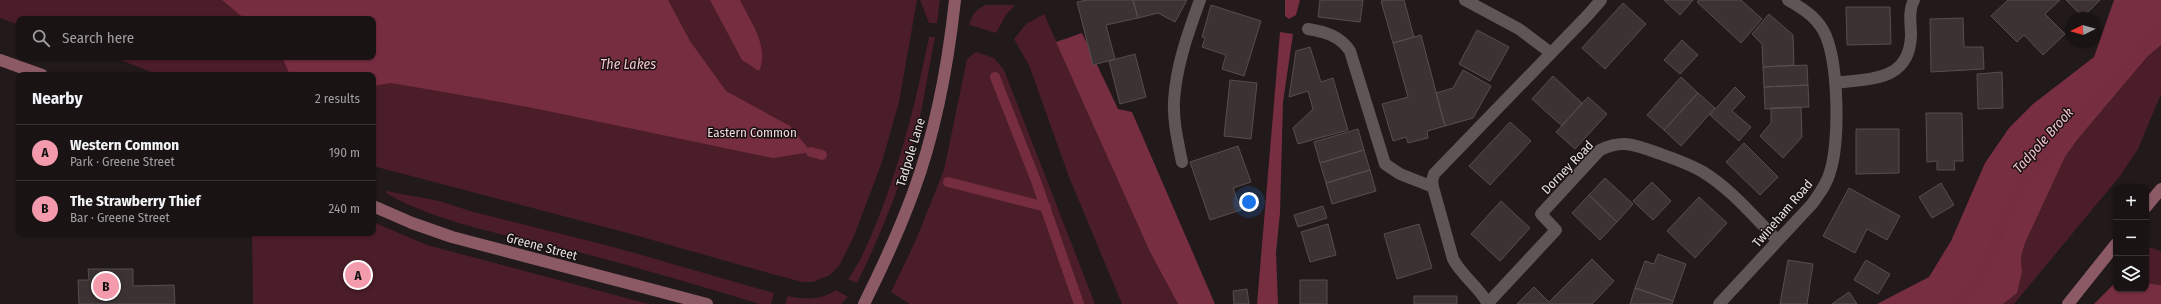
<!DOCTYPE html>
<html lang="en">
<head>
<meta charset="utf-8">
<style>
	:root { --surface:#191314; --page:#221c1d; --text:#f1f3f6; --muted:#9f9ea0; --line:#373234; --accent:#f39aac }
	body { margin:0; font-family:"Fira Sans Condensed",sans-serif; background:var(--page); color:var(--text) }
	.controls { position:absolute; right:12px; bottom:12px; display:grid; overflow:hidden; border-radius:8px; box-shadow:0 1px 3px #0004 }
	.controls button { width:36px; height:36px; display:grid; place-items:center; padding:0; border:0; border-bottom:1px solid var(--line); background:var(--surface); color:var(--text); font:20px sans-serif }
	.compass { position:absolute; left:2065px; top:12px; width:36px; height:36px; border-radius:50%; background:var(--surface); box-shadow:0 1px 3px #0004; rotate:265deg }
	.you { position:absolute; left:1249px; top:202px; width:14px; height:14px; margin:-10px; border:3px solid #fff; border-radius:50%; background:#1a73e8; box-shadow:0 0 0 6px #1a73e833 }
	.badge { display:grid; place-items:center; width:26px; height:26px; border-radius:50%; background:var(--accent); color:#111; font-size:13px; font-weight:700 }
	.pin { position:absolute; translate:-50% -50%; border:2px solid #fff; box-shadow:0 1px 4px #0006 }
	.list { margin:0; padding:0; list-style:none }
	h2 { display:flex; justify-content:space-between; align-items:center; height:52px; margin:0; padding:0 16px; font-size:17px }
	h2 small { font-size:13px; font-weight:400; color:var(--muted) }
	.list li { display:grid; grid-template-columns:26px 1fr auto; gap:12px; align-items:center; box-sizing:border-box; height:56px; padding:0 16px; border-top:1px solid var(--line) }
	.list b { display:block; font-size:15px; white-space:nowrap }
	.list p { margin:0; font-size:13px; white-space:nowrap; color:var(--muted) }
	.list em { font-size:13px; font-style:normal; color:var(--muted) }
	.icon { flex:none; width:22px; height:22px; fill:none; stroke:currentColor; stroke-width:2; stroke-linecap:round; stroke-linejoin:round }
	.map { position:relative; flex:none; width:2161px; height:304px; overflow:hidden }
	.search { position:absolute; background:var(--surface); box-shadow:0 1px 3px #0004; left:16px; top:16px; width:360px; height:44px; display:flex; align-items:center; gap:10px; box-sizing:border-box; padding:0 14px; border-radius:8px; color:var(--muted); font-size:15px }
	.panel { position:absolute; background:var(--surface); box-shadow:0 1px 3px #0004; left:16px; top:72px; width:360px; height:164px; border-radius:8px }
	.map>svg:first-child { display:block }
	.green { fill:#4b1d28 }
	.forest { fill:#772e41 }
	.water { fill:#762d40 }
	.lines { fill:none; stroke-linecap:round; stroke-linejoin:round }
	.stream { stroke:#762d40; stroke-width:10 }
	.building { fill:#3c3234; stroke:#574d4f }
	.lane { stroke:#5f5556; stroke-width:12 }
	.street { stroke:#5f5556; stroke-width:12 }
	.secondary { stroke:#8b5a65; stroke-width:12 }
	.labels { text-anchor:middle; stroke-width:3; stroke-linejoin:round; paint-order:stroke }
	.park-label { font-size:13px; fill:#f1d9dc; stroke:#181011 }
	.street-label { font-size:13px; fill:#e6e0e1; stroke:#181011 }
	.water-label { font-size:14px; font-style:italic; fill:#f2c3cb; stroke:#181011 }
</style>
</head>
<body>
<div class="map">
<svg width="2161" height="304" viewBox="0 0 2161 304">
	<rect width="100%" height="100%" fill="#21191a"/>
	<path class="green" d="M0,0H917L899,102L881,165L854,236L839,266L830,275L813,282H802L765,272L631,234L373,166V75H159L113,57H373V19H19V25L0,18Z
		M920,0H940L937,23H929Z
		M986,5H1015L1006,15L996,33L969,25C972,15 976,9 986,5Z
		M1044,14L1150,252L1178,304H1122L1069,177L1029,65L1014,39L1026,24Z
		M929,37H935C930,62 926,87 921,112C906,172 884,228 857,283L848,279C863,258 872,234 881,211C903,154 917,96 929,37Z
		M2161,45V94L2138,149L2120,176L2014,304H2003L2022,272L2021,257L2025,243L2065,157L2077,140L2147,57Z
		M976,52L994,58L1004,70L1095,304H910L891,292L915,242L944,170L967,59Z
		M386,191L440,201L470,211L617,248L774,293L771,304H760C697,285 634,266 570,250C514,237 434,222 386,193Z
		M373,222L427,245L649,304H253L252,233H373Z
		M2146,246L2161,251V285L2146,283Z
		M836,290L848,297L841,304H785L788,296C805,300 821,300 836,290Z"/>
	<path class="forest" d="M1285,0H1300L1296,15L1289,19L1285,16Z
		M2114,0H2161V45L2147,57L2077,140L2065,157L2025,243L2021,257L2022,272L2017,293L2003,304H1877L1929,277L1951,241L1985,163L2009,128L2033,104L2094,57Z
		M1280,32L1293,34L1283,102L1280,213L1276,253L1278,304H1257Z
		M1082,33L1118,109L1132,112L1215,304H1178L1150,252L1056,42Z
		M2116,282V289H2146V283L2161,285V304H2094Z"/>
	<path class="water" d="M222,0H668L690,41L726,91L790,126L811,152L773,158L533,108L461,95L391,83L373,86V75H290L282,57H373V19H245Z
		M710,0H740C750,21 770,47 759,71L742,60Z"/>
	<g class="lines">
		<path class="stream" d="M995,77L1036,181L1079,304
			M811,152L822,155
			M948,182L1046,207
			M1955,304L1973,286L1989,261L2000,229L2022,185L2161,29"/>
	</g>
	<path class="building" d="M1087,0H1133L1138,18L1106,25L1115,59L1093,65L1077,2Z
		M1133,0H1187L1175,22L1158,13L1138,18Z
		M1320,0H1363L1360,22L1318,17Z
		M1387,0H1404L1414,37L1393,43L1381,1Z
		M1664,0H1693L1680,15Z
		M1699,0H1741L1762,19L1741,43L1697,2Z
		M2008,0H2060L2045,14L2065,34L2043,55L2024,35L2017,42L1991,16Z
		M2066,0H2100L2083,17Z
		M1623,3L1646,24L1605,69L1582,48Z
		M1211,5L1261,21L1244,76L1222,69L1226,55L1202,47L1205,38L1202,37Z
		M1846,7H1890L1891,44L1847,45Z
		M1769,14L1793,35L1794,65L1763,67L1762,44L1752,34Z
		M1963,18L1964,47H1983L1984,69L1931,72L1930,19Z
		M1477,30L1509,47L1490,81L1459,64Z
		M1421,35L1445,126L1427,131L1428,138L1408,143L1406,137L1393,141L1382,104L1408,97L1393,43Z
		M1682,40L1698,55L1680,74L1664,60Z
		M1310,47L1321,82L1333,78L1348,130L1298,144L1293,128L1313,109L1308,91L1289,97L1296,51Z
		M1135,54L1146,97L1120,104L1109,61Z
		M1807,65L1808,85L1764,87L1763,67Z
		M1463,70L1491,86L1473,118L1445,126L1436,93L1453,88Z
		M2002,72L2003,108L1978,109L1977,74Z
		M1553,76L1582,103L1562,126L1532,99Z
		M1681,77L1698,93L1664,130L1647,115Z
		M1230,80L1257,83L1251,139L1224,136Z
		M1808,85L1809,107L1765,109L1764,87Z
		M1735,87L1745,97L1732,111L1751,127L1739,141L1710,115Z
		M1698,93L1715,108L1681,146L1664,130Z
		M1588,97L1607,114L1575,149L1556,132Z
		M1801,107L1802,137L1783,158L1760,136L1771,123V108Z
		M1926,113H1962L1963,161H1954L1955,170H1937V161L1927,162Z
		M1510,122L1531,141L1490,185L1469,166Z
		M1358,129L1364,150L1320,163L1314,142Z
		M1856,129H1899V173L1856,174Z
		M1744,143L1778,177L1760,195L1726,162Z
		M1238,146L1251,182L1233,188L1241,210L1210,220L1190,162Z
		M1364,150L1370,170L1326,183L1320,163Z
		M1370,170L1376,191L1332,204L1326,183Z
		M1605,178L1633,204L1617,222L1589,195Z
		M1652,182L1671,201L1653,220L1633,201Z
		M1941,183L1954,205L1932,218L1919,197Z
		M1849,188L1900,216L1887,240L1867,229L1855,253L1823,236Z
		M1589,195L1617,222L1600,240L1572,213Z
		M1699,197L1727,223L1695,258L1667,231Z
		M1501,201L1530,228L1500,261L1471,234Z
		M1323,206L1327,218L1298,227L1294,215Z
		M1328,224L1336,255L1310,262L1301,232Z
		M1419,224L1432,268L1397,279L1384,234Z
		M1658,254L1686,264L1673,301L1635,288L1645,261L1654,264Z
		M1592,259L1614,281L1592,304H1517L1534,287L1549,302Z
		M1788,260L1813,264L1807,304H1780Z
		M1866,260L1890,274L1878,294L1854,280Z
		M88,269H133V286L174,285L175,304H79L78,280H89Z
		M1300,280H1327V304H1300Z
		M1635,288L1673,301L1672,304H1630Z
		M1247,289L1249,304H1234L1233,291Z
		M1849,292L1857,304H1832Z
		M1414,296H1457V304H1414Z"/>
	<g class="lines">
		<path class="lane" d="M1182,162C1178,142 1173,122 1174,101C1176,66 1188,33 1200,0
			M1488,303L1556,230L1541,214L1600,150C1622,140 1633,144 1655,152C1672,158 1688,163 1703,172C1731,189 1754,217 1777,240"/>
		<path class="street" d="M1465,0L1519,29L1551,53
			M1308,29C1326,32 1340,36 1350,51L1385,164L1400,174L1433,187
			M1835,83C1870,78 1909,82 1911,36C1911,24 1908,11 1914,0
			M1488,304C1479,287 1462,276 1453,259L1433,187L1432,181L1434,174L1587,16L1601,0
			M1719,304L1812,204C1819,194 1827,184 1830,172C1840,141 1839,58 1823,30C1815,16 1802,8 1788,0"/>
		<path class="secondary" d="M0,60L42,75
			M373,206L412,223L452,237L707,304
			M2146,207L2161,189
			M864,304C882,268 899,231 913,193C936,131 948,65 955,0
			M2068,304L2116,244"/>
	</g>
	<g class="labels">
		<g class="park-label">
			<text x="752" y="137">Eastern Common</text>
		</g>
		<g class="street-label">
			<text transform="translate(910 152) rotate(-73)" y="5">Tadpole Lane</text>
			<text transform="translate(1567 167) rotate(-46)" y="5">Dorney Road</text>
			<text transform="translate(1782 213) rotate(-49)" y="5">Twineham Road</text>
			<text transform="translate(542 246) rotate(15)" y="5">Greene Street</text>
		</g>
		<g class="water-label">
			<text x="628" y="69">The Lakes</text>
			<text transform="translate(2043 140) rotate(-48)" y="5">Tadpole Brook</text>
		</g>
	</g>
</svg>
<div class="controls">
<button>+</button>
<button>−</button>
<button><svg class="icon" aria-label="layers" viewBox="0 0 24 24"><path d="M12 4l9 5-9 5-9-5zM3 14l9 5 9-5"/></svg></button>
</div>
<svg class="compass" viewBox="-18 -18 36 36"><path d="M0-13l5 13h-10z" fill="#e53935"/><path d="M0 13l5-13h-10z" fill="#9f9ea0"/></svg>
<div class="you"></div>
<div class="pin badge" style="left:358px;top:275px">A</div>
<div class="pin badge" style="left:106px;top:286px">B</div>
<div class="search"><svg class="icon" aria-label="search" viewBox="0 0 24 24"><circle cx="10" cy="10" r="6"/><path d="M15 15l6 6"/></svg>Search here</div>
<section class="panel">
<h2>Nearby<small>2 results</small></h2>
<ul class="list">
<li><span class="badge">A</span><div><b>Western Common</b><p>Park · Greene Street</p></div><em>190 m</em></li>
<li><span class="badge">B</span><div><b>The Strawberry Thief</b><p>Bar · Greene Street</p></div><em>240 m</em></li>
</ul>
</section>
</div>
</body>
</html>
